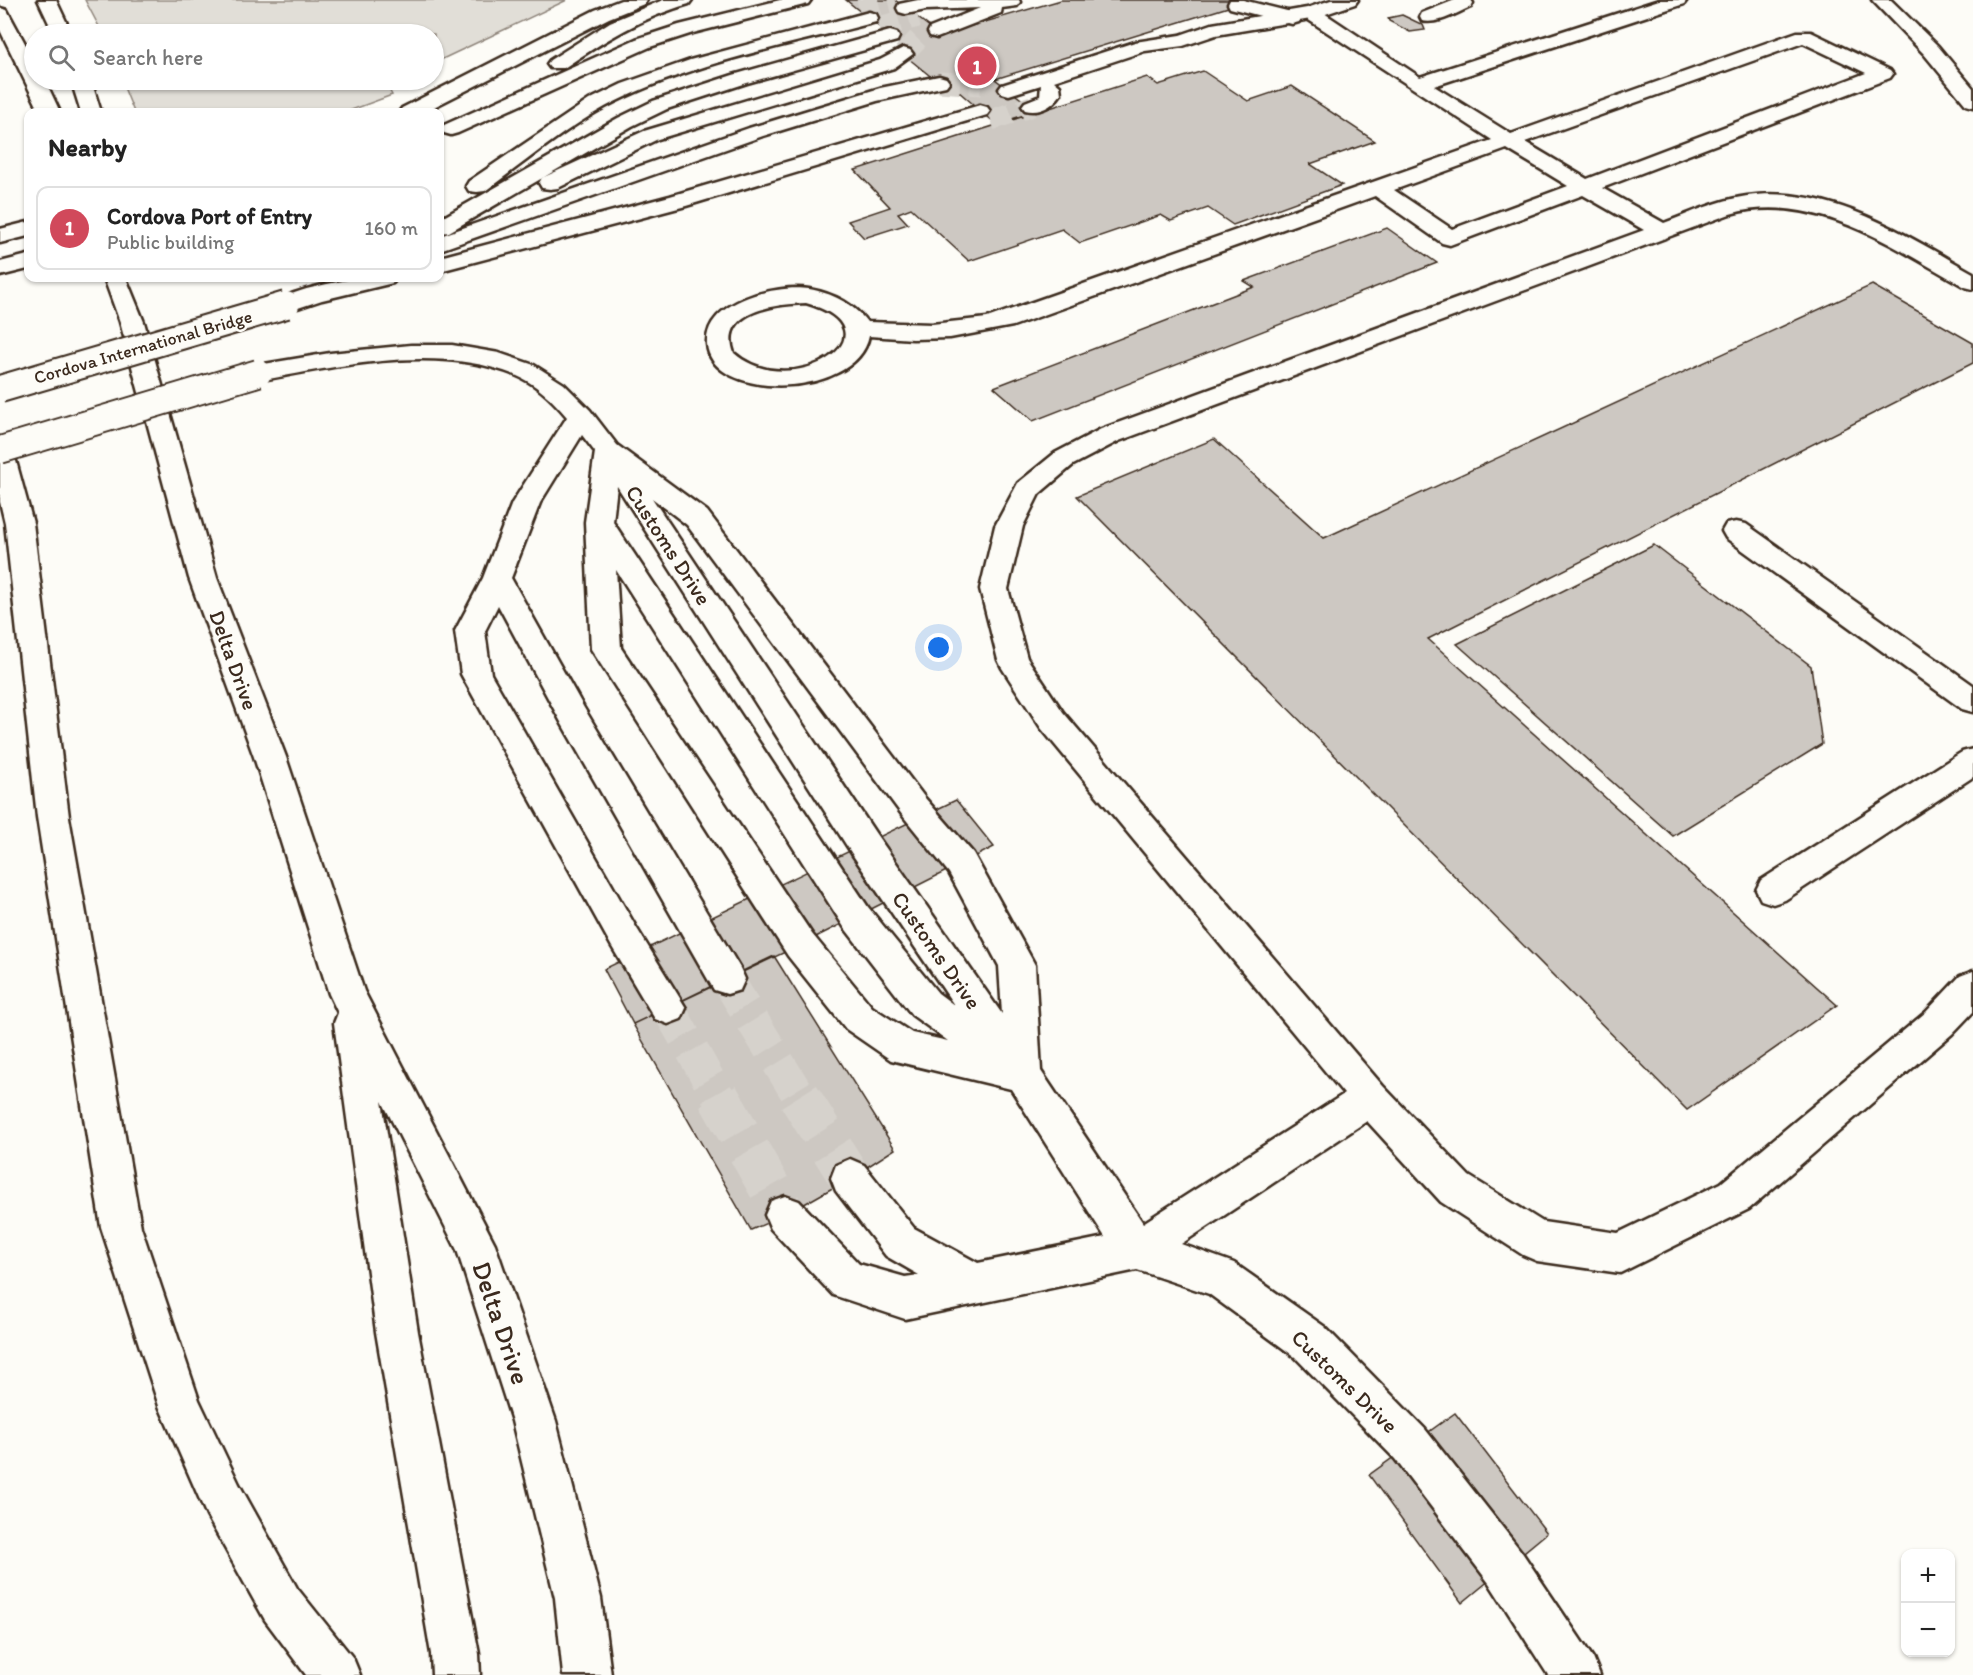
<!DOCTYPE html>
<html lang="en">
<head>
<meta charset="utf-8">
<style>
	:root { --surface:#fff; --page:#f2f2f2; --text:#222; --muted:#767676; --line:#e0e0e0; --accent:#d1495b }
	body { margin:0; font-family:Itim,sans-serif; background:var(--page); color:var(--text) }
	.controls { position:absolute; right:18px; bottom:18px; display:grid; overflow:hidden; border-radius:12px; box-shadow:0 2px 4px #0004 }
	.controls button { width:54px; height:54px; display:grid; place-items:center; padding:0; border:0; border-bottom:2px solid var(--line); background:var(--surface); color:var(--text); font:30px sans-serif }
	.you { position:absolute; left:939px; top:648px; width:21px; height:21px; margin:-15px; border:4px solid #fff; border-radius:50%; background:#1a73e8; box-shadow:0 0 0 9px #1a73e833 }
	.badge { display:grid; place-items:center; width:39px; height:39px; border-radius:50%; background:var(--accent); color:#fff; font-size:20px; font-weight:700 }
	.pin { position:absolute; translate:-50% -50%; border:3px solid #fff; box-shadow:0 2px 6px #0006 }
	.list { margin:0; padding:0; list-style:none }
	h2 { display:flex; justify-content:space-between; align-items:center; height:78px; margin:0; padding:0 24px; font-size:26px }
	h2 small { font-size:20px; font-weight:400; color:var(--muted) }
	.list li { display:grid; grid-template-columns:39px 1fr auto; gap:18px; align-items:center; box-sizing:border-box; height:84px; margin:0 12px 12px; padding:0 12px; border:2px solid var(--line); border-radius:12px }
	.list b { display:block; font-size:22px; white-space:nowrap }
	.list p { margin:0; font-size:20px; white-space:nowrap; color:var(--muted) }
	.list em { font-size:20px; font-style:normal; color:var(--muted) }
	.icon { flex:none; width:33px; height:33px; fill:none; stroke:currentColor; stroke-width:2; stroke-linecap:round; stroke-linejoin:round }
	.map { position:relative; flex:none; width:1973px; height:1675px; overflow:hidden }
	.search { position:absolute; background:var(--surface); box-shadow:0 2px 4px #0004; left:24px; top:24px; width:420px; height:66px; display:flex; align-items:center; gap:15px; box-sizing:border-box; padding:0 21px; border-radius:33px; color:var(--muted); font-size:22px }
	.panel { position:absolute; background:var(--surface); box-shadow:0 2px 4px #0004; left:24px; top:108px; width:420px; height:174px; border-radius:12px }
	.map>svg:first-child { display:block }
	.green { fill:#e1ded7; stroke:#8e847a; stroke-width:1.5 }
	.building { fill:#cdc8c2; stroke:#3b2a1e; stroke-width:1.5 }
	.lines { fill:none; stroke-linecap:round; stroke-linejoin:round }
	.minor-tunnel-far1 { stroke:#d6d2cc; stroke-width:33; stroke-dasharray:33 16; stroke-linecap:butt }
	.minor-tunnel { stroke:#d6d2cc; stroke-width:42; stroke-dasharray:42 21; stroke-linecap:butt }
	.highway-tunnel { stroke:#d6d2cc; stroke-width:21; stroke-dasharray:21 10; stroke-linecap:butt }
	.minor-casing { stroke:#3b2a1e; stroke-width:5 }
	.major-casing { stroke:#3b2a1e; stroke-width:5 }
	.highway-casing { stroke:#3b2a1e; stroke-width:5 }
	.minor { fill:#fdfcf7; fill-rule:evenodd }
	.major { fill:#fdfcf7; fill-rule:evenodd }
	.highway { fill:#fdfcf7; fill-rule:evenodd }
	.minor-bridge-casing { stroke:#3b2a1e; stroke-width:30; stroke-linecap:butt }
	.highway-bridge-casing { stroke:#3b2a1e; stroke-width:30; stroke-linecap:butt }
	.minor-bridge { stroke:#fdfcf7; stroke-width:26 }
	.highway-bridge { stroke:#fdfcf7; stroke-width:26 }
	.labels { text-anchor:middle; stroke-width:5; stroke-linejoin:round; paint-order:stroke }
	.far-street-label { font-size:18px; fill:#3b2a1e; stroke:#fdfcf7 }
	.street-label { font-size:22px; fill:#3b2a1e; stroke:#fdfcf7 }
	.near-street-label { font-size:27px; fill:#3b2a1e; stroke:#fdfcf7 }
</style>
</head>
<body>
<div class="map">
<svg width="1973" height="1675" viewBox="0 0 1973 1675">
	<rect width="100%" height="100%" fill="#fdfcf7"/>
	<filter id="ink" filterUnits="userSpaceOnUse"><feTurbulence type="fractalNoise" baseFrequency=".0167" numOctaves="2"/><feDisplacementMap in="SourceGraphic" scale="12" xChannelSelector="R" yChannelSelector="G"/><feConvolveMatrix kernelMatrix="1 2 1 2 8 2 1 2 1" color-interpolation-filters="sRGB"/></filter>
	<g filter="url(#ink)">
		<path class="green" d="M85,0H567L434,63V34H103Z
			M121,80H396L386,84L392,95L346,112H134Z"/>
		<path class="building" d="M846,0H895L940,35L1061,0H1251L995,79L1037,111L996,124L958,91L952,87L945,88L903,54V49L900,44Z
			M1402,15L1423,25L1425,30L1410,32L1389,21L1388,18Z
			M1203,71L1248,101L1292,86L1375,141L1310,164L1342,185L1233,225L1208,208L1171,221L1161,215L1080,243L1062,229L969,261L911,208L898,213L908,224L864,238L848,221L890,207L855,170L1147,77L1158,85Z
			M1387,228L1437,263L1033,421L994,387L1254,287L1244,281Z
			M1872,285L1973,343V363L1428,639L1837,1005L1687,1110L1077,496L1214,439L1324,538Z
			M1654,545L1811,666L1822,744L1673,836L1457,644Z
			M956,800L994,847L800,945L633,1024L604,969Z
			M774,956L895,1149L850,1178L785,1215L751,1230L633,1024Z
			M1455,1413L1547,1533L1462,1603L1369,1475Z"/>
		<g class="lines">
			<path class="minor-tunnel-far1" d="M727,979L800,1098
				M668,1008L719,1098"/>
			<path class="minor-tunnel" d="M718,1096L785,1215
				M799,1096L850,1178"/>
			<path class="highway-tunnel" d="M859,10L896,1
				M879,27L918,17
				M903,54L920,37
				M939,82L981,85
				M991,120L1032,106"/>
			<defs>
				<path id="minor" d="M621,0H647L644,4L609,18L424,112H399L402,108L595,10Z
					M1230,0H1243L1299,14L1301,18L1299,22L1292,24L1230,8L1228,4Z
					M1455,0H1471L1473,3L1471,7C1456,13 1438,25 1422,21L1420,17L1422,13Z
					M1659,0H1687L1684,4L1434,86L1511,134L1797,32H1811L1890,70L1893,74L1890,78L1602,188L1664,223C1691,213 1718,200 1747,196C1828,184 1906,235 1973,273V289L1965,287C1895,248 1814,190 1730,214L1119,441L1073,465L1039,494L1023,526L1008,589L1027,658L1063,712L1383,1086L1469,1176L1543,1222L1618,1233L1721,1183L1926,1012L1960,976L1973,971V1012L1952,1034L1749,1209L1620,1273L1537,1261L1523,1255L1441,1202L1367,1121L1181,1244L1234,1263L1325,1327L1425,1429L1521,1551L1593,1658L1600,1675H1548L1489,1583L1395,1459L1295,1357L1209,1294L1137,1270L905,1319L833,1295L771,1229L765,1215L771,1201L785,1196L799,1201L859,1264L905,1277L919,1275L886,1256L836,1191L831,1178L836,1165L850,1159L864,1165L914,1228L978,1263L1105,1237L1011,1089L891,1060L846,1029L788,956L591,649L585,522L595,452L582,435L540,503L511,578L584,708L740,968L745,979L740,990L727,994L714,990L562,724L498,605L485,631L491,674L636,927L686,1008L681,1019L668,1024L655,1019L612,947L461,674L455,631L483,578L512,503L567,417C553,400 535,383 515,375C437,343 337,366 258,381L249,378L246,373L249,368L258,365L330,353L411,345H452L499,353L534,365L564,384L590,410L617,445L707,511L925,798L973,853L1035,965L1041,1071L1143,1223L1344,1094L1041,728L1002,668L998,660L980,589L995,526L1018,483L1055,453L1101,429L1644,230L1583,195L1450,245L1442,243L1375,196L1013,326L950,338L913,339L869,336C857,399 711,402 707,344C704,301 777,284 809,289C831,293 853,303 867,322L932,324L987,318L1492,140L1304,17L1302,13L1304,9H1318L1420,77ZM1803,43L1866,73L1587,179L1525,142ZM1507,149L1568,186L1452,229L1394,190ZM806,303C904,332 792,404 734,353C718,310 778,304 806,303ZM617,486L852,854L954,1005L938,993L868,907L613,522ZM652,498L687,525L903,816L949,873L999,966L1002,1014L876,834ZM616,570L844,927L912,1015L948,1041L912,1033L872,1007L812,934L621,648Z
					M1872,0H1891L1938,46L1973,88V107L1966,105L1924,54Z
					M28,222V236L0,243V229Z
					M1736,522L1746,524L1973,685V712L1962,709L1726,538L1722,531L1726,524Z
					M1973,749V777L1785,900L1773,904L1761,900L1756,890L1761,880L1962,752Z"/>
				<path id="major" d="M38,0H56L72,34H54Z
					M0,8L7,10L34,60V80H45L60,112H40L0,30Z
					M71,80H91L101,112H81Z
					M104,278H126L144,322L217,578L286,757L364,991L495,1244L556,1421L601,1598L611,1675H563L555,1598L512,1421L457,1250L382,1101L418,1332L479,1654L480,1675H432L431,1654L376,1332L334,1023L338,1013L329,994L254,757L189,578L120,322Z"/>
				<path id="highway" d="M663,0H692L689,4C642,17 604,41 564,68H550L547,64L550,60L610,22Z
					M780,0H811L808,4L693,33L650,47L458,133L451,135L444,133L441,129L444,125L636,39L679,25Z
					M918,0H1019L1020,2L1017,6L1002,8L1001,13L937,38L930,36L928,32L930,28L980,8L926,10L906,14L899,12L897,8L899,4Z
					M1331,0H1358L1355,4L1311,19L1216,35L1183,46L1145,51L1054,81L1060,86L1061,94C1053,106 1040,114 1025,110L1022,106L1025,102L1040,96L1041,85L1009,95L1002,93L999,89L1002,85L1135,42L1180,35L1212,24L1307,8Z
					M869,12L876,14L878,18L876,22C786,46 688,63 605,107C563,130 524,163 485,191L477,192L469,191L466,186L469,181L589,100L622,84L690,60Z
					M890,31L897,33L899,37L897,41L747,83L667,109L632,126L449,232L440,233V219L618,118L653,101L733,75Z
					M903,48L910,50L913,54L894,68L658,139L558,188L550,189L542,188L539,183L542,178L644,131L880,60Z
					M939,76L946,78L949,82L946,86L877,101L763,136L440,250V236L749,128L880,88Z
					M980,105L987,107L990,111L987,115L686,206L440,271V257L670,196Z
					M28,255V269L0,276V262Z
					M358,278H397L393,283L322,300L286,312L278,310L274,305C285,290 339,282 358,278Z
					M0,442L9,444L13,450L33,523L69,817L141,1227L199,1400L239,1484L297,1588L353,1658L360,1675H306L265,1620L207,1516L159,1406L101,1227L37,817L5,523L0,502Z"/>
			</defs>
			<use href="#minor" class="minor-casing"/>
			<use href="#major" class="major-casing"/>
			<use href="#highway" class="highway-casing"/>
			<use href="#minor" class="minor"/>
			<use href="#major" class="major"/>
			<use href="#highway" class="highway"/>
			<defs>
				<path id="minor-bridge" d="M0,450L258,373"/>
				<path id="highway-bridge" d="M0,389L286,305"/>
			</defs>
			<use href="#minor-bridge" class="minor-bridge-casing"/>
			<use href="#highway-bridge" class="highway-bridge-casing"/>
			<use href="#minor-bridge" class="minor-bridge"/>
			<use href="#highway-bridge" class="highway-bridge"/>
		</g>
	</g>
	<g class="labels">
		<g class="far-street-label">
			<text transform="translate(143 347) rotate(-16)" y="6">Cordova International Bridge</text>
		</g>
		<g class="street-label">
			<text transform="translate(669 545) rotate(57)" y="8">Customs Drive</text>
			<text transform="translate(234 660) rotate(70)" y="8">Delta Drive</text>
			<text transform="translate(937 950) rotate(55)" y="8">Customs Drive</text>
			<text transform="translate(1345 1381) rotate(44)" y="8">Customs Drive</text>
		</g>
		<g class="near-street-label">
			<text transform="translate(501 1323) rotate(71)" y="9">Delta Drive</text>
		</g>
	</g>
</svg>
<div class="controls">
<button>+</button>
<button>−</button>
</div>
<div class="you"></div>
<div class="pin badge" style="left:977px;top:66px">1</div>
<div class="search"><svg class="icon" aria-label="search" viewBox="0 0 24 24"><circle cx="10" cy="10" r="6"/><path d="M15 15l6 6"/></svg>Search here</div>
<section class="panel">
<h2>Nearby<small></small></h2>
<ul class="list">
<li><span class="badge">1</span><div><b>Cordova Port of Entry</b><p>Public building</p></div><em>160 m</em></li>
</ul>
</section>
</div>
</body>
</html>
